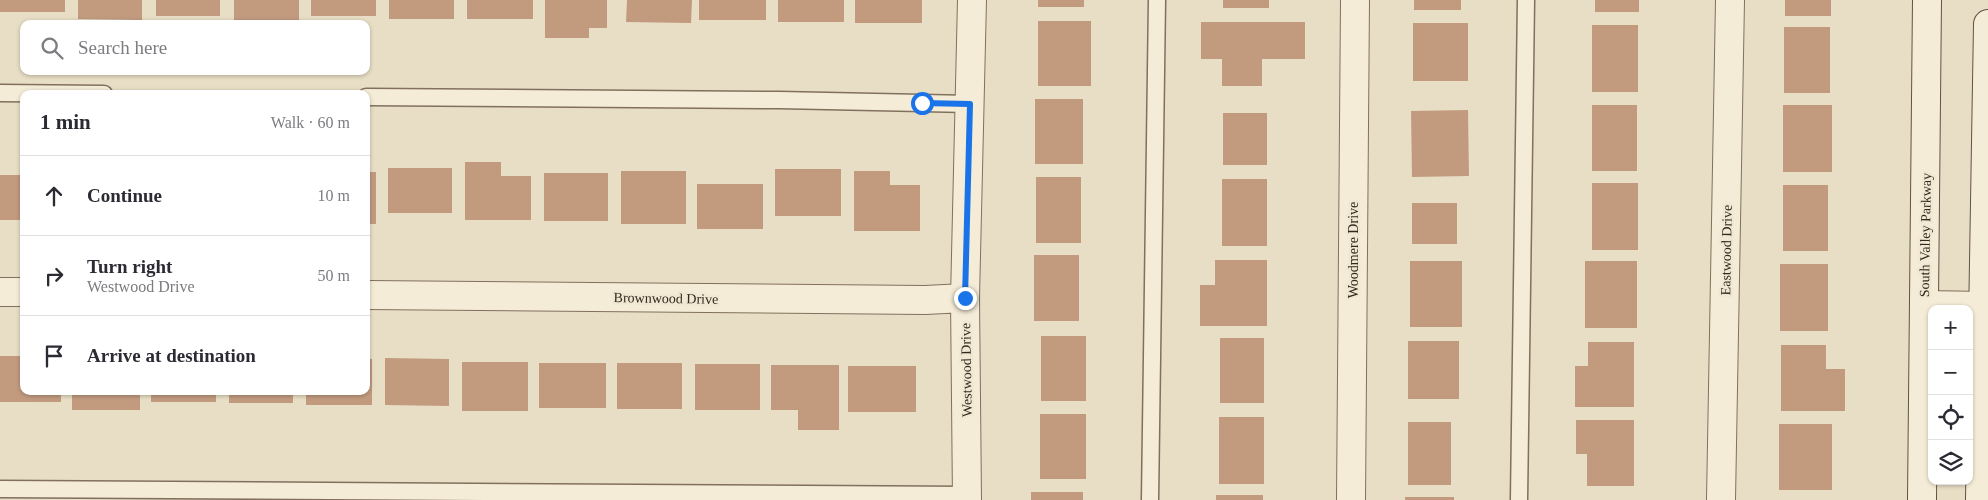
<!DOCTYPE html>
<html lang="en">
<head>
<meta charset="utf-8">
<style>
	:root { --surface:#fff; --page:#f7f7f7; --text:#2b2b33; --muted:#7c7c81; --line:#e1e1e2 }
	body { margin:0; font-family:Georgia,serif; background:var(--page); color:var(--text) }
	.controls { position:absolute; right:15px; bottom:15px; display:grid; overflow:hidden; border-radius:10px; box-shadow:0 1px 4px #0004 }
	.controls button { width:45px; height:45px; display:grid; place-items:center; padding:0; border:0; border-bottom:1px solid var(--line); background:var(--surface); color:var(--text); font:25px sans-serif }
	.stop { position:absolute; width:15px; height:15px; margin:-11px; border:4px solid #1a73e8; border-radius:50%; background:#fff }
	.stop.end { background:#1a73e8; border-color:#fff; box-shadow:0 1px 5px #0008 }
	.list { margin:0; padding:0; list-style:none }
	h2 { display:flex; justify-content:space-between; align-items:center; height:65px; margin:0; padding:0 20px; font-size:21px }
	h2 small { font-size:16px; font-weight:400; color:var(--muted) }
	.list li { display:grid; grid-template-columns:32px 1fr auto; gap:15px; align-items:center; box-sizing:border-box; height:80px; padding:0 20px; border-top:1px solid var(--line) }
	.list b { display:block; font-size:19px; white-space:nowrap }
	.list p { margin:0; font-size:16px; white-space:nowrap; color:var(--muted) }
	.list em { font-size:16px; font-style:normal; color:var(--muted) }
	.icon { flex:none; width:28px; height:28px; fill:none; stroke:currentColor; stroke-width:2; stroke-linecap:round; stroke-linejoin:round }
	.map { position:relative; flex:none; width:1988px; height:500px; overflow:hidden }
	.search { position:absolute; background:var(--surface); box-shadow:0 1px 4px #0004; left:20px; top:20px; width:350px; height:55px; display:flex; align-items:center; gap:12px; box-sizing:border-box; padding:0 18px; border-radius:10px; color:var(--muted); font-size:19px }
	.panel { position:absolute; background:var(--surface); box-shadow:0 1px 4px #0004; left:20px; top:90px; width:350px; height:305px; border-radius:10px }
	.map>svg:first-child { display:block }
	.building { fill:#c29b7f }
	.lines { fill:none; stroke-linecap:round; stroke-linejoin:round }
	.service-casing { stroke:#81705d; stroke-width:19 }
	.minor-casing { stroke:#81705d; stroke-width:30 }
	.secondary-casing { stroke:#635240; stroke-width:30 }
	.service { stroke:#f4ecd7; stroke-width:16 }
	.minor { stroke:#f4ecd7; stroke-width:28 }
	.secondary { stroke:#f4ecd7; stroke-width:28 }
	.route { stroke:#1a73e8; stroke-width:6 }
	.labels { text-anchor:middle; stroke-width:5; stroke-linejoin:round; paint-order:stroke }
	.street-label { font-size:14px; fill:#33291f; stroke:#f1e8d3 }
</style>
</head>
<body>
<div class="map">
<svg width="1988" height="500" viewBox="0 0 1988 500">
	<rect width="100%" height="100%" fill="#e8dec5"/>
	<path class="building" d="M0,0H65V12H0Z
		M78,0H142V20L78,19Z
		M156,0H220V16H156Z
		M234,0H299V23L234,22Z
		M311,0H376V16H311Z
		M389,0H454V19H389Z
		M467,0H533V19H467Z
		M545,0H607V28H589V38H545Z
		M627,0H692L691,23L626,22Z
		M699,0H766V20H699Z
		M778,0H844V22H778Z
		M855,0H922V23H855Z
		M1038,0H1084V7H1038Z
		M1223,0H1269V8H1223Z
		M1414,0H1461V10H1414Z
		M1595,0H1639V12H1595Z
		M1785,0H1831V16H1785Z
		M1038,21H1091V86H1038Z
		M1201,22H1305V59H1262V86H1222V59H1201Z
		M1413,23H1468V81H1413Z
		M1592,25H1638V92H1592Z
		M1784,27H1830V93H1784Z
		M1035,99H1083V164H1035Z
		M1592,105H1637V171H1592Z
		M1783,105H1832V172H1783Z
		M1468,110L1469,176L1412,177L1411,111Z
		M1223,113H1267V165H1223Z
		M465,162H501V176H531V220H465Z
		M388,168H452V213H388Z
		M775,169H841V216H775Z
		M621,171H686V224H621Z
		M854,171H890V185H920V231H854Z
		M366,172H376V224H366Z
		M544,173H608V221H544Z
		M0,175H24V220H0Z
		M1036,177H1081V243H1036Z
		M1222,179H1267V246H1222Z
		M1592,183H1638V250H1592Z
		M697,184H763V229H697Z
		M1783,185H1828V251H1783Z
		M1412,203H1457V244H1412Z
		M1034,255H1079V321H1034Z
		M1215,260H1267V326H1200V285H1215Z
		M1410,261H1462V327H1410Z
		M1585,261H1637V328H1585Z
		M1780,264H1828V331H1780Z
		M1041,336H1086V401H1041Z
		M1220,338H1264V403H1220Z
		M1408,341H1459V399H1408Z
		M1588,342H1634V407H1575V366H1588Z
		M1781,345H1826V369H1845V411H1781Z
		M0,356H24V391H61V402H0Z
		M385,358L449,359V406L385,405Z
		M366,359H372V405H306V391H366Z
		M462,362H528V411H462Z
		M539,363H606V408H539Z
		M617,363H682V409H617Z
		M695,364H760V410H695Z
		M771,365H839V430H798V410H771Z
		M848,366H916V412H848Z
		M72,391H140V410H72Z
		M151,391H216V402H151Z
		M229,391H293V403H229Z
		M1040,414H1086V479H1040Z
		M1219,417H1264V484H1219Z
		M1576,420H1634V486H1587V454H1576Z
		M1408,422H1451V485H1408Z
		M1779,424H1832V490H1779Z
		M1031,492H1083V500H1031Z
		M1216,495H1263V500H1216Z
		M1405,497H1454V500H1405Z"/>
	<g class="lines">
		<defs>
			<path id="service" d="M0,93L104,94
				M366,97L779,100L970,104
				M0,489L967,495
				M1150,500L1157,0
				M1519,500L1526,0"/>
			<path id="minor" d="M0,292H24
				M366,295L925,300L965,298
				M1924,305L1988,306
				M967,500L965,298L972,0
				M1351,500L1355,0
				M1721,500L1730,0"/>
			<path id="secondary" d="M1922,500L1927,0
				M1980,500L1988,24"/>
		</defs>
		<use href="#service" class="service-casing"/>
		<use href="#minor" class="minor-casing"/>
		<use href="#secondary" class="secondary-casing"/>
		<use href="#service" class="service"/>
		<use href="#minor" class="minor"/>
		<use href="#secondary" class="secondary"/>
	</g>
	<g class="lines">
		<path class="route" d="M922,103L970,104L965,298"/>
	</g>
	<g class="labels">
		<g class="street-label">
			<text transform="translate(1925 235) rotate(-89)" y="5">South Valley Parkway</text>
			<text transform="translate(1353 250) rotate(-90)" y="5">Woodmere Drive</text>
			<text transform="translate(1726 250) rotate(-89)" y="5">Eastwood Drive</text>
			<text transform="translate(666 298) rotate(1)" y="5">Brownwood Drive</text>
			<text transform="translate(966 370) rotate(-91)" y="5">Westwood Drive</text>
		</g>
	</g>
</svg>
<div class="controls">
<button>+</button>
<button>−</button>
<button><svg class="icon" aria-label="locate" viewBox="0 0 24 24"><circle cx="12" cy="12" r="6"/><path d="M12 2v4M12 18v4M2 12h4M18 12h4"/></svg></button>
<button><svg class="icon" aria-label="layers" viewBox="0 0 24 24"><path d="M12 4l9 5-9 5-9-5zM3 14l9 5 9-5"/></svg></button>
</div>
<div class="stop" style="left:922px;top:103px"></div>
<div class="stop end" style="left:965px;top:298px"></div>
<div class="search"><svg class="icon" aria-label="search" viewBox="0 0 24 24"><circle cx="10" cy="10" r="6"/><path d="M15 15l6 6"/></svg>Search here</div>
<section class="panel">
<h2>1 min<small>Walk · 60 m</small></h2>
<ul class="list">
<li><svg class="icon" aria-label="ahead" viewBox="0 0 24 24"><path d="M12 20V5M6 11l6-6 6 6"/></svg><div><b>Continue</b></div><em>10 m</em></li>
<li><svg class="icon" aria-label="right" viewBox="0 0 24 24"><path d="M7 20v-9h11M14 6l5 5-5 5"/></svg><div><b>Turn right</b><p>Westwood Drive</p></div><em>50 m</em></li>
<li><svg class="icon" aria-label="arrive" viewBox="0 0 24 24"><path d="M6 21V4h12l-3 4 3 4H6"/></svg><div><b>Arrive at destination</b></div></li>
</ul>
</section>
</div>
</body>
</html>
